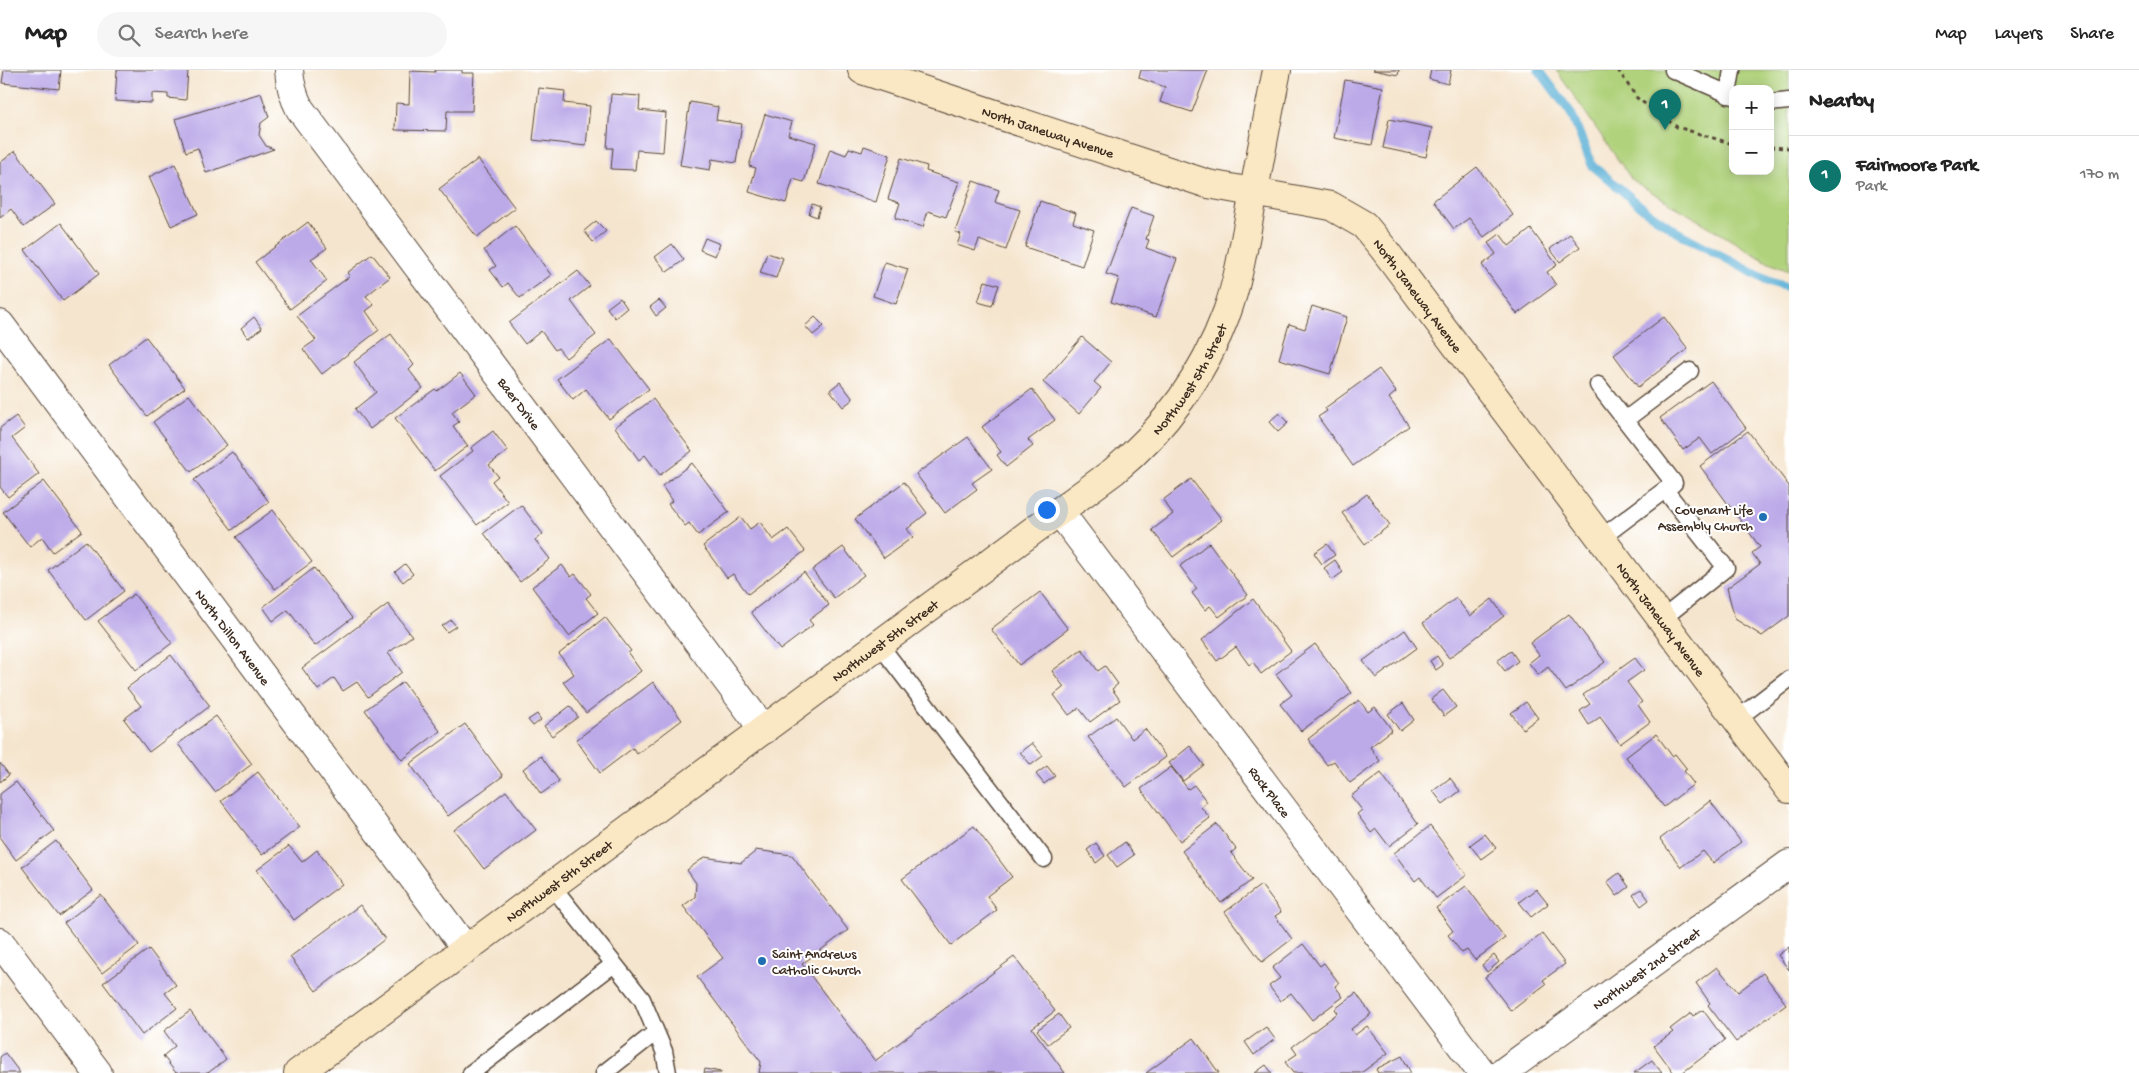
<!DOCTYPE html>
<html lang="en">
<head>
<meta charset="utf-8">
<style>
	:root { --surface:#fff; --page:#f6f6f6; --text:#222; --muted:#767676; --line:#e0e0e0; --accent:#0f766e }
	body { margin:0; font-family:"Gochi Hand",sans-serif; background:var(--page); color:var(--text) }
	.controls { position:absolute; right:15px; top:15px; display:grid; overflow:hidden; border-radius:10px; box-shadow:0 2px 12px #0003 }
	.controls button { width:45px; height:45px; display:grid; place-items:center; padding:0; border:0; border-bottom:1px solid var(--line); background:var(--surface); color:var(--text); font:25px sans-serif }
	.you { position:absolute; left:1046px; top:439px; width:18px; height:18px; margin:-12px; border:4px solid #fff; border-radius:50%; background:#1a73e8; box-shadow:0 0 0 8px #1a73e833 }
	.badge { display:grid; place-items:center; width:32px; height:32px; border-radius:50%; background:var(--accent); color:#fff; font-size:16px; font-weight:700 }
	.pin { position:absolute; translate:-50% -41px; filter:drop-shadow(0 1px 2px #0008) }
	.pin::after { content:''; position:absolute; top:26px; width:18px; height:15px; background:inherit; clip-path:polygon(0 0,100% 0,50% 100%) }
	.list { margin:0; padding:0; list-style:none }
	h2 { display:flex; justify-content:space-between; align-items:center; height:65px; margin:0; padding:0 20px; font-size:21px }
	h2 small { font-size:16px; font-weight:400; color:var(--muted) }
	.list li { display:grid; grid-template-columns:32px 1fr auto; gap:15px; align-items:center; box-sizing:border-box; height:80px; padding:0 20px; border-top:1px solid var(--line) }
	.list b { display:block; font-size:19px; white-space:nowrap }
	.list p { margin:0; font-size:16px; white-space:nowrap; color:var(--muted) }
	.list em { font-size:16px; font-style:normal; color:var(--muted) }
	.icon { flex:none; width:28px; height:28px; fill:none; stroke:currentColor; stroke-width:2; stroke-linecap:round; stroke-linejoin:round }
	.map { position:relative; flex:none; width:1789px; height:1003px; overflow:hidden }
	header { display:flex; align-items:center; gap:30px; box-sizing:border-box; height:70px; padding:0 25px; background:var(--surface); border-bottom:1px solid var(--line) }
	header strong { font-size:24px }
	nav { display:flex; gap:28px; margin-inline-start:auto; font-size:18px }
	.search { width:350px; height:45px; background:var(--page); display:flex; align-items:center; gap:12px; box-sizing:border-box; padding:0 18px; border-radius:28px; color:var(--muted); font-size:19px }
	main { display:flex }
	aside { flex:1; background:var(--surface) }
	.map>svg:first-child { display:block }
	.green { fill:#b0d27b; stroke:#767e4c; fill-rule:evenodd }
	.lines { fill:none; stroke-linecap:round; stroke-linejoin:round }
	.stream { stroke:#59afd5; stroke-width:9 }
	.building { fill:#bba9e8 }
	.lane-casing { stroke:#574638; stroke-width:19 }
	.street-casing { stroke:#574638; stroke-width:30 }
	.secondary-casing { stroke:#574638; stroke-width:30 }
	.path { stroke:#574638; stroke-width:3; stroke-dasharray:4 4; stroke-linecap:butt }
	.lane { stroke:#fff; stroke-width:16 }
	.street { stroke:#fff; stroke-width:28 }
	.secondary { stroke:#fae7c3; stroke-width:28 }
	.poi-dot { fill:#1f6fb2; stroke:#fff; stroke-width:2 }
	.labels { text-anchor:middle; stroke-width:4; stroke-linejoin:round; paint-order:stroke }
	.street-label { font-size:14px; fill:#3b2a1e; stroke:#fff }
	.poi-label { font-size:14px; fill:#3b2a1e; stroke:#fff; text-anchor:end }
</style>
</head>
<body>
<header>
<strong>Map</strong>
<div class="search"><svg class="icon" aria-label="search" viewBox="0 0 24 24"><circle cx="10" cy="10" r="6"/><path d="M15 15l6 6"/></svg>Search here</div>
<nav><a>Map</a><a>Layers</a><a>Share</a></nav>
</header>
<main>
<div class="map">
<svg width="1789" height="1003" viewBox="0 0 1789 1003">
	<rect width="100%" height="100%" fill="#fff"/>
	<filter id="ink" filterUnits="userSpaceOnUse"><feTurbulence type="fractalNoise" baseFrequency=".02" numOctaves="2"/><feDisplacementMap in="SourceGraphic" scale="10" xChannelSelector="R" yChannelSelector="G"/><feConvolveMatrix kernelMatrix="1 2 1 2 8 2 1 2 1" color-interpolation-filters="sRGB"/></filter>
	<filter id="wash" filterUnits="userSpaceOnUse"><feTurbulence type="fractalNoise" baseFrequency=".0096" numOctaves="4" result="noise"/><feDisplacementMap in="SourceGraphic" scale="20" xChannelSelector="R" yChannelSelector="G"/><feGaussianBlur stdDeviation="1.12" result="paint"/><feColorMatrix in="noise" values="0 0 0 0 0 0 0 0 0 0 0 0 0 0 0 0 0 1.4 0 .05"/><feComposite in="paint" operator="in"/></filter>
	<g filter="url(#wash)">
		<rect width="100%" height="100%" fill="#f5e5ce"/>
		<path class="green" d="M1556,0H1789V201L1769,193L1632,110ZM1733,19H1770V101H1733Z"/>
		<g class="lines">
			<path class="stream" d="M1539,0L1571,43L1592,95L1644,139L1677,162L1768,211L1789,218"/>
		</g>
		<g id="blocks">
			<path class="building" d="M4,0H61L59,19L2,13Z
				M117,0H188L186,30L168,28V24L152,23V33L115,31Z
				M435,0H462V3H474L472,41H447L446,61L395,60L396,33L409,34L410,1L435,2Z
				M1141,0H1208L1192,42L1160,32L1165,17L1139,8Z
				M1373,0H1399L1398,5Z
				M1431,0H1451L1448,14L1429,9Z
				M1345,10L1383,17L1372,75L1334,68Z
				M539,18L565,21L564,33L590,36L586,76L533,70Z
				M261,23L269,47L261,53L259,65L266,76L274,79L206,103L198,78L186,82L175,49Z
				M611,24L640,26L639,40L666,43L663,82L637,80L635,100L611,99L613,78H607Z
				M690,32L718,37L716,50L742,54L736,93L712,89L710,100L680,95Z
				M765,44L792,52L788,65L816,73L804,112L793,109L786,133L749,122L756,98L749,96Z
				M1389,49L1432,58L1426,87L1383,78Z
				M864,76L890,85L876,132L819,114L830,79L846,85L849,78L862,82Z
				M15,81L55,134L24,157L11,139L0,148V93Z
				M901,88L927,96L926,101L959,112L946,147L928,141L923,157L895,148L900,133L888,129Z
				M478,89L515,138L477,167L439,119Z
				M175,94L198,144L171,156L149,107Z
				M1477,97L1513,145L1484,167L1469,148L1454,159L1433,131Z
				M973,111L999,120L995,132L1020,140L1006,180L979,170L975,181L957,175L961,164L955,162Z
				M1040,131L1076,143L1073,153L1094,160L1082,196L1025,177Z
				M812,134L820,137L817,147L809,144Z
				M1131,138L1154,146L1146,169L1149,170L1146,178L1177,189L1156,247L1111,232L1119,208L1106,204Z
				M596,151L606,161L593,172L584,161Z
				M308,152L327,178L311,189L327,211L290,239L255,192Z
				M61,153L99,204L63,231L25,180Z
				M515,156L551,205L520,228L508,213L503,217L490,200L496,196L484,180Z
				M1531,159L1557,195L1547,202L1556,215L1517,244L1482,195L1496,184L1488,173L1500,164L1509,176Z
				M1570,164L1580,177L1560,192L1550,179Z
				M705,168L720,174L715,186L700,180Z
				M672,174L684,190L667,202L655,187Z
				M767,183L783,188L776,208L760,203Z
				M372,184L390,207L366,226L374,235L366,241L379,260L322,304L303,279L316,270L297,246L350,206L347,203Z
				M885,192L908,199L896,234L873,226Z
				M578,201L590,216L571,231L596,265L566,288L558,278L555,280L541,261L525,274L509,253Z
				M985,211L999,215L992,236L978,232Z
				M620,228L627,238L615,248L607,238Z
				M659,230L666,238L656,246L650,237Z
				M1312,236L1347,247L1330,304L1279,289L1289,254L1305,259Z
				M254,247L262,258L248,268L241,258Z
				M815,247L824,256L813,265L805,256Z
				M1664,247L1688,279L1638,317L1614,285Z
				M391,264L414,295L409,300L423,318L370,359L355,339L376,322L354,292Z
				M146,267L185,318L147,346L109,295Z
				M1082,267L1111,292L1094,312L1101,318L1079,344L1043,312Z
				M611,269L649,319L609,349L586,319L573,330L557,309Z
				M1379,299L1396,322L1389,328L1409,356L1353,396L1318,347L1327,341L1325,338Z
				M460,303L476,324L452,342L459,352L453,356L468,376L435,401L395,348L435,319L437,321Z
				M1711,311L1746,358L1712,384L1700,368L1683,380L1660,348Z
				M840,312L853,329L843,337L830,320Z
				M1032,319L1055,350L1028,370L1033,376L1006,397L997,385L1001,382L982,357Z
				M189,325L227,375L191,402L153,352Z
				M653,329L692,381L660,405L645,385L639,390L615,357Z
				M1279,343L1288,353L1278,362L1269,352Z
				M16,346L25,358L12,368L39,404L8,427L0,417V358Z
				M493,361L508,381L489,395L498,406L492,411L508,432L477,455L440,406L473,381L471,378Z
				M1748,361L1789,416V546L1762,566L1735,549L1727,518L1760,494L1752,483L1760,477L1700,396Z
				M968,367L992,399L972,413L977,419L945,443L916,404Z
				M232,382L269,432L232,460L194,410Z
				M692,393L729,442L698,465L689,453L685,456L668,434L672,431L662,416Z
				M1191,409L1222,450L1173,487L1152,460L1173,444L1163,430Z
				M44,411L82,461L53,482L42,467L30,477L3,442Z
				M904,412L927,443L907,459L913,467L884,488L855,449Z
				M1367,424L1390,455L1365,474L1342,443Z
				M521,435L543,464L535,470L550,489L520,512L484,463Z
				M273,440L312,492L275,519L236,467Z
				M741,447L750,459L760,452L773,470L788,459L805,481L748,524L733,504L727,508L703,476Z
				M86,471L124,521L86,550L48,500Z
				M1209,473L1248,525L1219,547L1210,536L1205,540L1192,523L1197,519L1180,496Z
				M1327,474L1335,485L1322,494L1314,483Z
				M843,477L864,505L834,528L812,500Z
				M1335,490L1343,502L1332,510L1324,498Z
				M405,494L413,504L403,512L395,502Z
				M562,495L571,507L575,504L591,524L586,528L598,543L569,566L532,517Z
				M314,498L352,548L315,576L288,540L273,551L263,537Z
				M804,502L829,535L809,550L813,555L780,580L751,542Z
				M1040,522L1068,559L1019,595L991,559Z
				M134,524L172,573L136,600L98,551Z
				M1456,528L1470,546L1492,529L1504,546L1449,588L1423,553Z
				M1253,529L1291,581L1261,604L1253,592L1249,595L1236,577L1217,591L1202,570Z
				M388,534L412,566L388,583L402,602L368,627L357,612L343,621L334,608L318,620L302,598Z
				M1569,544L1605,592L1566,621L1548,597L1538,605L1529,593L1539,585L1530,573Z
				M605,547L631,581L628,583L641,601L586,643L563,612L574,604L559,584Z
				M451,550L456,556L447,562L442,556Z
				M1405,560L1417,578L1376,608L1363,591Z
				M1315,574L1352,623L1301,661L1280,634L1292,625L1276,604Z
				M1082,579L1098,601L1105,596L1118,614L1112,619L1120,630L1090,652L1079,638L1069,645L1054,625L1064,617L1052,601Z
				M1511,581L1518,591L1505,601L1497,591Z
				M171,585L210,636L149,682L124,649L141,636L127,618Z
				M1437,586L1443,595L1436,600L1430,591Z
				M1635,588L1644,600L1627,612L1642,632L1638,635L1650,652L1620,674L1600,647L1589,655L1580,641L1590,634L1583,625Z
				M403,612L440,661L402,690L365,640Z
				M653,612L682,650L637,684L633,678L600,703L576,670Z
				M1443,620L1456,637L1444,646L1431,629Z
				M1359,630L1368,642L1375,637L1392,660L1370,677L1380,691L1350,713L1334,691L1327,695L1308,669Z
				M1526,632L1538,648L1523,659L1511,643Z
				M1403,633L1414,650L1400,661L1388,644Z
				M570,636L578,647L552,666L544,656Z
				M537,644L541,650L533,656L528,650Z
				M216,646L252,694L215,722L178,674Z
				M1116,647L1132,669L1145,659L1166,687L1126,717L1088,667Z
				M465,654L503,706L448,746L410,694Z
				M1656,664L1672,686L1675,684L1687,699L1684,701L1694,714L1664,737L1626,687Z
				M1032,673L1043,686L1031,695L1020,682Z
				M1190,676L1204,695L1183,711L1169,693Z
				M541,686L559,711L541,724L523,699Z
				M0,693L9,705L0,712Z
				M1047,696L1055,706L1044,714L1036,704Z
				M1171,697L1188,719L1194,715L1207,732L1201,737L1210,748L1180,771L1141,719Z
				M258,702L300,757L262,785L221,731Z
				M1381,703L1418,754L1389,776L1376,759L1371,763L1357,744L1362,740L1351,726Z
				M1450,708L1460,721L1443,734L1433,721Z
				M16,712L54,761L16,790L0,768V724Z
				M506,721L536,760L484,799L454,760Z
				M1710,731L1741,772L1713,793L1703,781L1681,797L1660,769Z
				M1217,754L1236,779L1231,783L1252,810L1221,833L1182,781Z
				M974,756L1012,807L987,826L997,840L951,875L902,809Z
				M1430,756L1467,805L1436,828L1420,807L1415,811L1394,783Z
				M1485,764L1496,778L1481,789L1470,775Z
				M56,771L93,820L59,846L22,797Z
				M1125,772L1134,785L1117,797L1108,785Z
				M1096,773L1105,786L1096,793L1087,780Z
				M289,776L302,792L317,780L342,814L294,850L257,800Z
				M755,780L792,785L848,860L802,894L875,991L1014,887L1055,941L1032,958L1065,1003H759L761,992L697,907L723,888L683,836L695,827L696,813L687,800L705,787L741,793L755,782Z
				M1619,803L1629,817L1617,826L1607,812Z
				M1261,815L1281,842L1275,846L1292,869L1262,892L1225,842Z
				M1466,816L1505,868L1475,890L1467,880L1462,883L1448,865L1453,861L1436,838Z
				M1536,819L1548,834L1531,847L1519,832Z
				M1641,819L1649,830L1641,836L1633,825Z
				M101,825L139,875L102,903L64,853Z
				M360,835L385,869L316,921L290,887Z
				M1542,864L1565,894L1543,910L1546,914L1511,941L1485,907Z
				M1303,874L1320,896L1324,893L1339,913L1335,916L1343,927L1312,950L1291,923L1280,931L1269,916L1280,908L1272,898Z
				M1789,877V900L1778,885Z
				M149,879L176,915L165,923L177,938L142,965L103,913Z
				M1494,885L1499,892L1487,902L1482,895Z
				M1717,897L1738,922L1763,903L1786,934L1736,972L1708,935L1710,933L1696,913Z
				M1356,923L1371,944L1351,959L1355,965L1367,956L1388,983L1361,1003H1293L1285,992L1297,984L1292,977L1338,943L1335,939Z
				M1703,940L1725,970L1682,1003H1674L1654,976L1673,962L1670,959L1691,943L1693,946Z
				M190,941L226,989L208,1003H176L163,986L175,976L164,961Z
				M1059,944L1069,958L1048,974L1037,960Z
				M1266,957L1275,969L1254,985L1245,972Z
				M1194,968L1219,1003H1146Z
				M5,983L20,1003H0V987Z
				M1402,986L1411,1003H1378L1376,999Z
				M1652,990L1662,1003H1634Z
				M1266,995L1272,1003H1255Z
				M705,999L721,1002V1003H704Z"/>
		</g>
	</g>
	<g filter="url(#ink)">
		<use href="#blocks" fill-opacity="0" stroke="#574638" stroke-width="1"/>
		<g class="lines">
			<defs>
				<path id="lane" d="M1673,0L1733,26
					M1728,25L1732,0
					M1770,33L1789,31
					M1598,315L1674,413L1601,468
					M1625,350L1690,301
					M1662,549L1726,498L1665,420
					M879,574L1044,789
					M1737,649L1789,609
					M552,816L642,929L664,981L668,1003
					M471,1003L614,894
					M604,1003L656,962"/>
				<g id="street">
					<path id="s1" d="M289,0C290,15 293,26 300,39L764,660"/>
					<path id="s2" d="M0,254L466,879"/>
					<path id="s3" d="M1059,441L1482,1003"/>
					<path d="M0,872L98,1003"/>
					<path id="s4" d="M1502,1003L1789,794"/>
				</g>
				<g id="secondary">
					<path id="s5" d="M862,0L1208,114L1331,136L1364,155L1383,178L1789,719"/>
					<path id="s6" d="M298,1003L1114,401C1165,359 1204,304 1227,242C1239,209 1244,173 1251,138C1259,92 1268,46 1277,0"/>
				</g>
			</defs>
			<use href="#lane" class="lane-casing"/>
			<use href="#street" class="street-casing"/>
			<use href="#secondary" class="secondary-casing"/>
			<path class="path" d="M1618,0L1637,28L1677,57L1733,74
				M1770,77L1789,78"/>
			<use href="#lane" class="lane"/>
			<use href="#street" class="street"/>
			<use href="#secondary" class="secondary"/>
		</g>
	</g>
	<g class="poi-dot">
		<circle cx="1763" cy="447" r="5"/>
		<circle cx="762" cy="891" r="5"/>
	</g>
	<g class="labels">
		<g class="street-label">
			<text dy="5" stroke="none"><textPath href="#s5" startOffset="196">North Janeway Avenue</textPath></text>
			<text dy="5" stroke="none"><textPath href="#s5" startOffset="616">North Janeway Avenue</textPath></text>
			<text dy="5" stroke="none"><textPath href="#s6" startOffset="1134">Northwest 5th Street</textPath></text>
			<text dy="5" stroke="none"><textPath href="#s1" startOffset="408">Baer Drive</textPath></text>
			<text dy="5" stroke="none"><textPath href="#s5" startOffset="1021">North Janeway Avenue</textPath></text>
			<text dy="5" stroke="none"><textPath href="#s2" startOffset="390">North Dillon Avenue</textPath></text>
			<text dy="5" stroke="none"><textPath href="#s6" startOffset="729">Northwest 5th Street</textPath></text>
			<text dy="5" stroke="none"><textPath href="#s3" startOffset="351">Rock Place</textPath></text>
			<text dy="5" stroke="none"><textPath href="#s6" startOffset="324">Northwest 5th Street</textPath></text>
			<text dy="5" stroke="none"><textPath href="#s4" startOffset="178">Northwest 2nd Street</textPath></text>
		</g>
		<g class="poi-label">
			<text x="1753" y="444">Covenant Life<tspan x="1753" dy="16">Assembly Church</tspan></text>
			<text x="772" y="888" text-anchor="start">Saint Andrews<tspan x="772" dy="16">Catholic Church</tspan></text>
		</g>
	</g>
</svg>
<div class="controls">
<button>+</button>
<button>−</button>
</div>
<div class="you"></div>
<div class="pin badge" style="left:1665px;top:60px">1</div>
</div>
<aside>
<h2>Nearby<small></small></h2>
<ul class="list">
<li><span class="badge">1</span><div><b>Fairmoore Park</b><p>Park</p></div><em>170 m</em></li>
</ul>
</aside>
</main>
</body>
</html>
